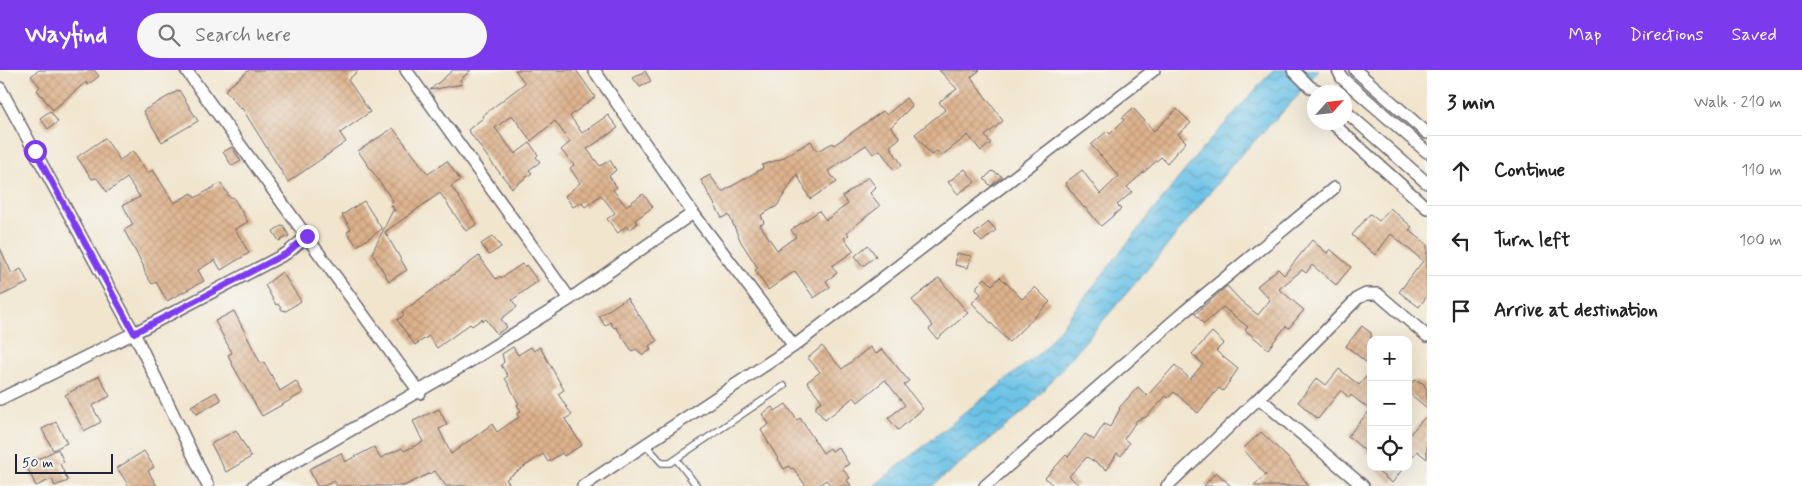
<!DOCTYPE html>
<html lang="en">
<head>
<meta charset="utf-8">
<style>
	:root { --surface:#fff; --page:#f6f6f6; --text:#222; --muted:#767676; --line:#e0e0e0; --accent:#7c3aed }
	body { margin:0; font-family:Mynerve,sans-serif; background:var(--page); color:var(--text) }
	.controls { position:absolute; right:15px; bottom:15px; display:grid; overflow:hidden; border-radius:10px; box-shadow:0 5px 20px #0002 }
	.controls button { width:45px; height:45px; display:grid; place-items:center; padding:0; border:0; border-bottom:1px solid var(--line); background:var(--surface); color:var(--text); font:25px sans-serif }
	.compass { position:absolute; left:1307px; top:15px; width:45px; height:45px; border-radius:50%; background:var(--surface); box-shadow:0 5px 20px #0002; rotate:63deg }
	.scale { position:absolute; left:15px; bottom:12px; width:98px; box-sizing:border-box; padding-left:5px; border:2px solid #22223b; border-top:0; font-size:14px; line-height:18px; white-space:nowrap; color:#22223b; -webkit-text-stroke:4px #f6f6f2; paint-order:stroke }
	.stop { position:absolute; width:15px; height:15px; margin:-11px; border:4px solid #7c3aed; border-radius:50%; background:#fff }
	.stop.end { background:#7c3aed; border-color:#fff; box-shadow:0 1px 5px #0008 }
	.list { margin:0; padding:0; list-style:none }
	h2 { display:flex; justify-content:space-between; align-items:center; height:65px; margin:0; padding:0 20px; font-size:21px }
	h2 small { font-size:16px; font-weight:400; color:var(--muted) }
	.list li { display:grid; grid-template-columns:32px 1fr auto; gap:15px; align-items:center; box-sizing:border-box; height:70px; padding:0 20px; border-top:1px solid var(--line) }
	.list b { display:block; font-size:19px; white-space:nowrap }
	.list em { font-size:16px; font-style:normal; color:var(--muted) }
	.icon { flex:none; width:28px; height:28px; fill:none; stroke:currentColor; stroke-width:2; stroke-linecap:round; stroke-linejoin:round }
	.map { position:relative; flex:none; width:1427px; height:416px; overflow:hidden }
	header { display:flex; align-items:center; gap:30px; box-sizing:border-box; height:70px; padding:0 25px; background:var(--accent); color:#fff }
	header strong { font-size:24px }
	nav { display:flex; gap:28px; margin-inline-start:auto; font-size:18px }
	.search { width:350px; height:45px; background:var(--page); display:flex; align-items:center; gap:12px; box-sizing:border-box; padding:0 18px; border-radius:28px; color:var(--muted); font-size:19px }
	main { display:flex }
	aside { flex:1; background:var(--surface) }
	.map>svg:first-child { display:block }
	.water { fill:url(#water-waves); stroke:#467290 }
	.building { fill:url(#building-cross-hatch) }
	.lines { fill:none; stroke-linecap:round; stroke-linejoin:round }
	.service-casing { stroke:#6a666e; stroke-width:8 }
	.minor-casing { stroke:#6a666e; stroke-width:14 }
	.service { stroke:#fff; stroke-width:5.5 }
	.minor { stroke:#fff; stroke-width:11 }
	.route { stroke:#7c3aed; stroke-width:6 }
</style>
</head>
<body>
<header>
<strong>Wayfind</strong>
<div class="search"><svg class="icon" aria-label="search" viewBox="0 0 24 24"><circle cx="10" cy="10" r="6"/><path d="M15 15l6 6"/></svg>Search here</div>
<nav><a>Map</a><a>Directions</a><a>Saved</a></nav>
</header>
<main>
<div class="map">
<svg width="1427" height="416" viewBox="0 0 1427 416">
	<defs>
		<pattern id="water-waves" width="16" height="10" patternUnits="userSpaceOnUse" patternTransform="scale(1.25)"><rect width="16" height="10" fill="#69c1e6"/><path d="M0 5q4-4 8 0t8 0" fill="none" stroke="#569cbc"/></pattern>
		<pattern id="building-cross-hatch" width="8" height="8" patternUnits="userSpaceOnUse" patternTransform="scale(1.25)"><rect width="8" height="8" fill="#ddb28c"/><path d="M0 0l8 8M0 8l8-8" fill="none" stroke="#bd997a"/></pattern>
	</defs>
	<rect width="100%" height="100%" fill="#f6f6f2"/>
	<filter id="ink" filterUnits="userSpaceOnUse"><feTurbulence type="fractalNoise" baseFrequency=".02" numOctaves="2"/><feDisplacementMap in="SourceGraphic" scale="10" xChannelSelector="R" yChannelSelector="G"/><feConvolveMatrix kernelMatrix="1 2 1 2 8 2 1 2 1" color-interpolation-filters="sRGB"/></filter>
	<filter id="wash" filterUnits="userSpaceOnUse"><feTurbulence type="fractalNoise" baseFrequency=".0096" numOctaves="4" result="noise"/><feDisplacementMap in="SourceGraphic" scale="20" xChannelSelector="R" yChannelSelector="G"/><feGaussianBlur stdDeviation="1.12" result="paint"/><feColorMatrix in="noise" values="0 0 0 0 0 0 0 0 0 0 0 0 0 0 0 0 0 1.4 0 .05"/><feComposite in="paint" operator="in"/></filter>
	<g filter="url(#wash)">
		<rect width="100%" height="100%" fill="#f1e5ce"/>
		<path class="water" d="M1273,0H1319L1295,29L1235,91L1162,182L1026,340L932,416H874L1042,281L1198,84Z"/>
		<g id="blocks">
			<path class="building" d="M39,0H94L99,6L88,15L86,12L53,40L37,20L40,17L31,6Z
				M249,0H359L348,10L370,42L340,63L346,72L288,112L242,38L241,39L225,20Z
				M453,0H471L460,10L463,14L430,20Z
				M515,0H576L595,27L570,46L582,63L608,45L618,58L587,79L600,96L610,90L616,100L609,106L617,117L613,120L626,136L643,124L653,137L635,150L637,154L629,160L626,156L618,163L607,149L615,143L601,125L585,137L581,132L573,137L565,126L580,113L570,98L574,95L561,80L570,72L555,51L531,71L512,45L495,58L515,84L530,73L538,85L536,87L540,92L529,100L532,103L512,118L492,93L468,60L483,48L482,46L525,13Z
				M939,0H980L971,7L1003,51L985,66L991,73L981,81L968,65L941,86L937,81L931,85L915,64L945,40L939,32L957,19Z
				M645,1L651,11L640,17L633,8Z
				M179,20L198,51L162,72L143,41Z
				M906,28L912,36L891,57L900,68L890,76L902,95L894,100L880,80L873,84L866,75L863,77L828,101L837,112L810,129L797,104L777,136L761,145L764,153L760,155L777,180L796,167L791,160L819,141L826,150L848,134L842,127L868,107L876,117L870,123L880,136L847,162L849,165L844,168L854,181L832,196L837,203L826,211L830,217L814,228L795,201L768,220L755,200L758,198L741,172L729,145L722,148L701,110L710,105L722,122L763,98L762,95L781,89L811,71L817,81L833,73L834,75L883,41L887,45Z
				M1133,38L1154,61L1177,39L1191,53L1178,64L1186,72L1167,93L1161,87L1127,117L1132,122L1117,135L1121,139L1101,156L1085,137L1084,138L1065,113L1082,100L1100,124L1119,106L1091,75L1107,61L1110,64L1124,50L1122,48Z
				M50,41L58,52L48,59L40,48Z
				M393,58L428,104L447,91L460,110L451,116L477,154L466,161L440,123L385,162L407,200L389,211L372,183L393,140L395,141L390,133L393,131L358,81Z
				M105,68L120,90L133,81L148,103L153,100L174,133L192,123L195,128L221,113L230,128L233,127L248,152L235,159L249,183L221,200L215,190L198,200L204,211L167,231L156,212L152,214L145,203L143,195L124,160L133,155L123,135L140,127L127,108L107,122L97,108L92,109L77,87Z
				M232,77L241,91L232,96L223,82Z
				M965,99L975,112L958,124L948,112Z
				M992,101L1002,106L991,116L984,109Z
				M364,131L382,159L357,176L347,162L351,159L342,145Z
				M1390,138L1412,157L1409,160L1427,174V226L1419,237L1399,222L1423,191L1391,164L1375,185L1352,165L1370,144L1379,151Z
				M989,152L996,160L982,172L974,164Z
				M283,155L289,166L279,171L273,161Z
				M493,166L501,177L489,185L481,174Z
				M1312,170L1327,183L1330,179L1351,197L1336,215L1312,195L1306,203L1302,200L1279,219L1304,240L1289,258L1286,256L1268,279L1245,260L1248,257L1223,237L1204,254L1195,244L1227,216L1241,231L1258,245L1270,230L1257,216L1278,199L1284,205Z
				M868,175L876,186L863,196L855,186Z
				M0,178L12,204L21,199L28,213L0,226Z
				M957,183L971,186L968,198L955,195Z
				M479,186L496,209L500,206L501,208L522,194L524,197L526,195L538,211L512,230L517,237L501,249L507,257L497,264L486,249L483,251L482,249L472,256L470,254L437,278L429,266L415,275L397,250L404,245L402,242Z
				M282,202L301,231L286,241L282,240L278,234L276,235L265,215Z
				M1000,207L1022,229L1035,217L1050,232L1009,272L972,233L981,224L977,220V216L985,208L992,215Z
				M939,208L968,243L937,269L929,259L933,256L912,230Z
				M627,228L657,271L649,276L651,280L643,285L636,279L632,281L616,257L614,258L610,252L605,256L599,246Z
				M234,241L261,294L264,292L280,321L296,311L303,323L262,346L233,296L228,285L232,283L215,251Z
				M1362,256L1371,263V296L1346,276Z
				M1212,262L1224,273L1216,281L1238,299L1223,321L1219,318L1198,343L1174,322L1168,328L1166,326L1146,347L1137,350L1124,369L1129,373L1121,386L1117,383L1107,400L1087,387L1069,406L1080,416H1054L1045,408L1066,385L1068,387L1085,364L1094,370L1104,354L1110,357L1120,339L1119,338L1138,317L1147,326L1175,295L1190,309L1203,294L1192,284Z
				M822,276L842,299L870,277L876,284L882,279L909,311L904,315L923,339L898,360L888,348L905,335L885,310L858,332L854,327L825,350L816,339V335L822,331L807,312L820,302L808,288Z
				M513,277L518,285L531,277L534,281L540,277L564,320L558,324L572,345L565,349L582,375L564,386L562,383L548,392L543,384L506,409L511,416H446L435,401L404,416H337L334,411L324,416H317L309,399L341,383L345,392L374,377L380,388L402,378L404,381L423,372L413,351L439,339L447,355L439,359L451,384L492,354L497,362L519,347L517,344L521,341L517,335L519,334L505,308L508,306L501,295L504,292L502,284Z
				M1339,299L1359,315L1371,301V386L1348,366L1370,340L1351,325L1349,328L1341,320L1318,349L1298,332L1317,308L1326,315Z
				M99,306L110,326L92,336L101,352L84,361L65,325Z
				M1415,310L1423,313L1427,320V338L1409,323L1408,316Z
				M216,322L221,330L197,344L191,336Z
				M786,334L797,350L800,348L823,383L830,378L832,381L838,377L849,394L842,398L850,408L847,410L851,416H831L826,410L818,416H806L793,398L791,399L789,396L784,399L761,360L769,354L762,344L772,337L775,341Z
				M1427,345V389L1417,381L1408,392V366Z
				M56,352L67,373L53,380L42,359Z
				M236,360L251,387L226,402L211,374Z
				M1261,362L1288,388L1309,416H1254L1266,405L1243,379Z
				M58,379L64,392L60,394L68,411L55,416L52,409L36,416L26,395Z
				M144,381L154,397L148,401L157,416H129L117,398Z
				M1372,397H1404L1392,413Z
				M1216,402L1231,416H1204Z"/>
		</g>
	</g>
	<g filter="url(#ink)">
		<use href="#blocks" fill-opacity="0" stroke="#6a666e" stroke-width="1"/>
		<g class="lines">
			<defs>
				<path id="service" d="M646,375L662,393H670L784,316
					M676,389L697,416"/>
				<path id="minor" d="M186,0L420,323
					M406,0L570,229
					M594,0L693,143L794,276
					M1293,0L1310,17L1321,22
					M1338,0L1342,8L1427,82
					M1355,0L1427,63
					M0,18L134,263L208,416
					M1344,40L1427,113
					M1331,52L1427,138
					M1259,328L1363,416
					M0,329L134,263L287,183L307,166
					M253,416L459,298L570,229L693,143
					M583,416L794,276L1154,0
					M985,416L1185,241L1334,118
					M1167,416L1259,328L1358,228L1366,224H1378L1427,266"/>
			</defs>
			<use href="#service" class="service-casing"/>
			<use href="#minor" class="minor-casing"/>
			<use href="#service" class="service"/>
			<use href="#minor" class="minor"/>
		</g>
	</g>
	<g class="lines" filter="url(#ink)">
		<path class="route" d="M35,81L134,263L287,183L307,166"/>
	</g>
</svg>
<div class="controls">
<button>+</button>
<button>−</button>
<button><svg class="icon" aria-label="locate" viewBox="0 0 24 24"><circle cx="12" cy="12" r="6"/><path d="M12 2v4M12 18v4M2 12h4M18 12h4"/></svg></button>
</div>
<svg class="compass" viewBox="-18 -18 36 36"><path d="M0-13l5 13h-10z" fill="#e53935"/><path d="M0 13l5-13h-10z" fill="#767676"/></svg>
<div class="scale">50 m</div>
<div class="stop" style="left:35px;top:81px"></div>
<div class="stop end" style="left:307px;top:166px"></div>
</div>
<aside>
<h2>3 min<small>Walk · 210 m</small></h2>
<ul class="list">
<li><svg class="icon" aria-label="ahead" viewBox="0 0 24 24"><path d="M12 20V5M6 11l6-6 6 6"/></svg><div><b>Continue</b></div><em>110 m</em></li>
<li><svg class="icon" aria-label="left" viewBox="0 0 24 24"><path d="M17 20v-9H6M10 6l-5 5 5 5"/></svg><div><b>Turn left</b></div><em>100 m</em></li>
<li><svg class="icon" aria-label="arrive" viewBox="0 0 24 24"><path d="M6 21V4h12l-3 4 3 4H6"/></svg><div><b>Arrive at destination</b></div></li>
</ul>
</aside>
</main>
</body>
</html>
